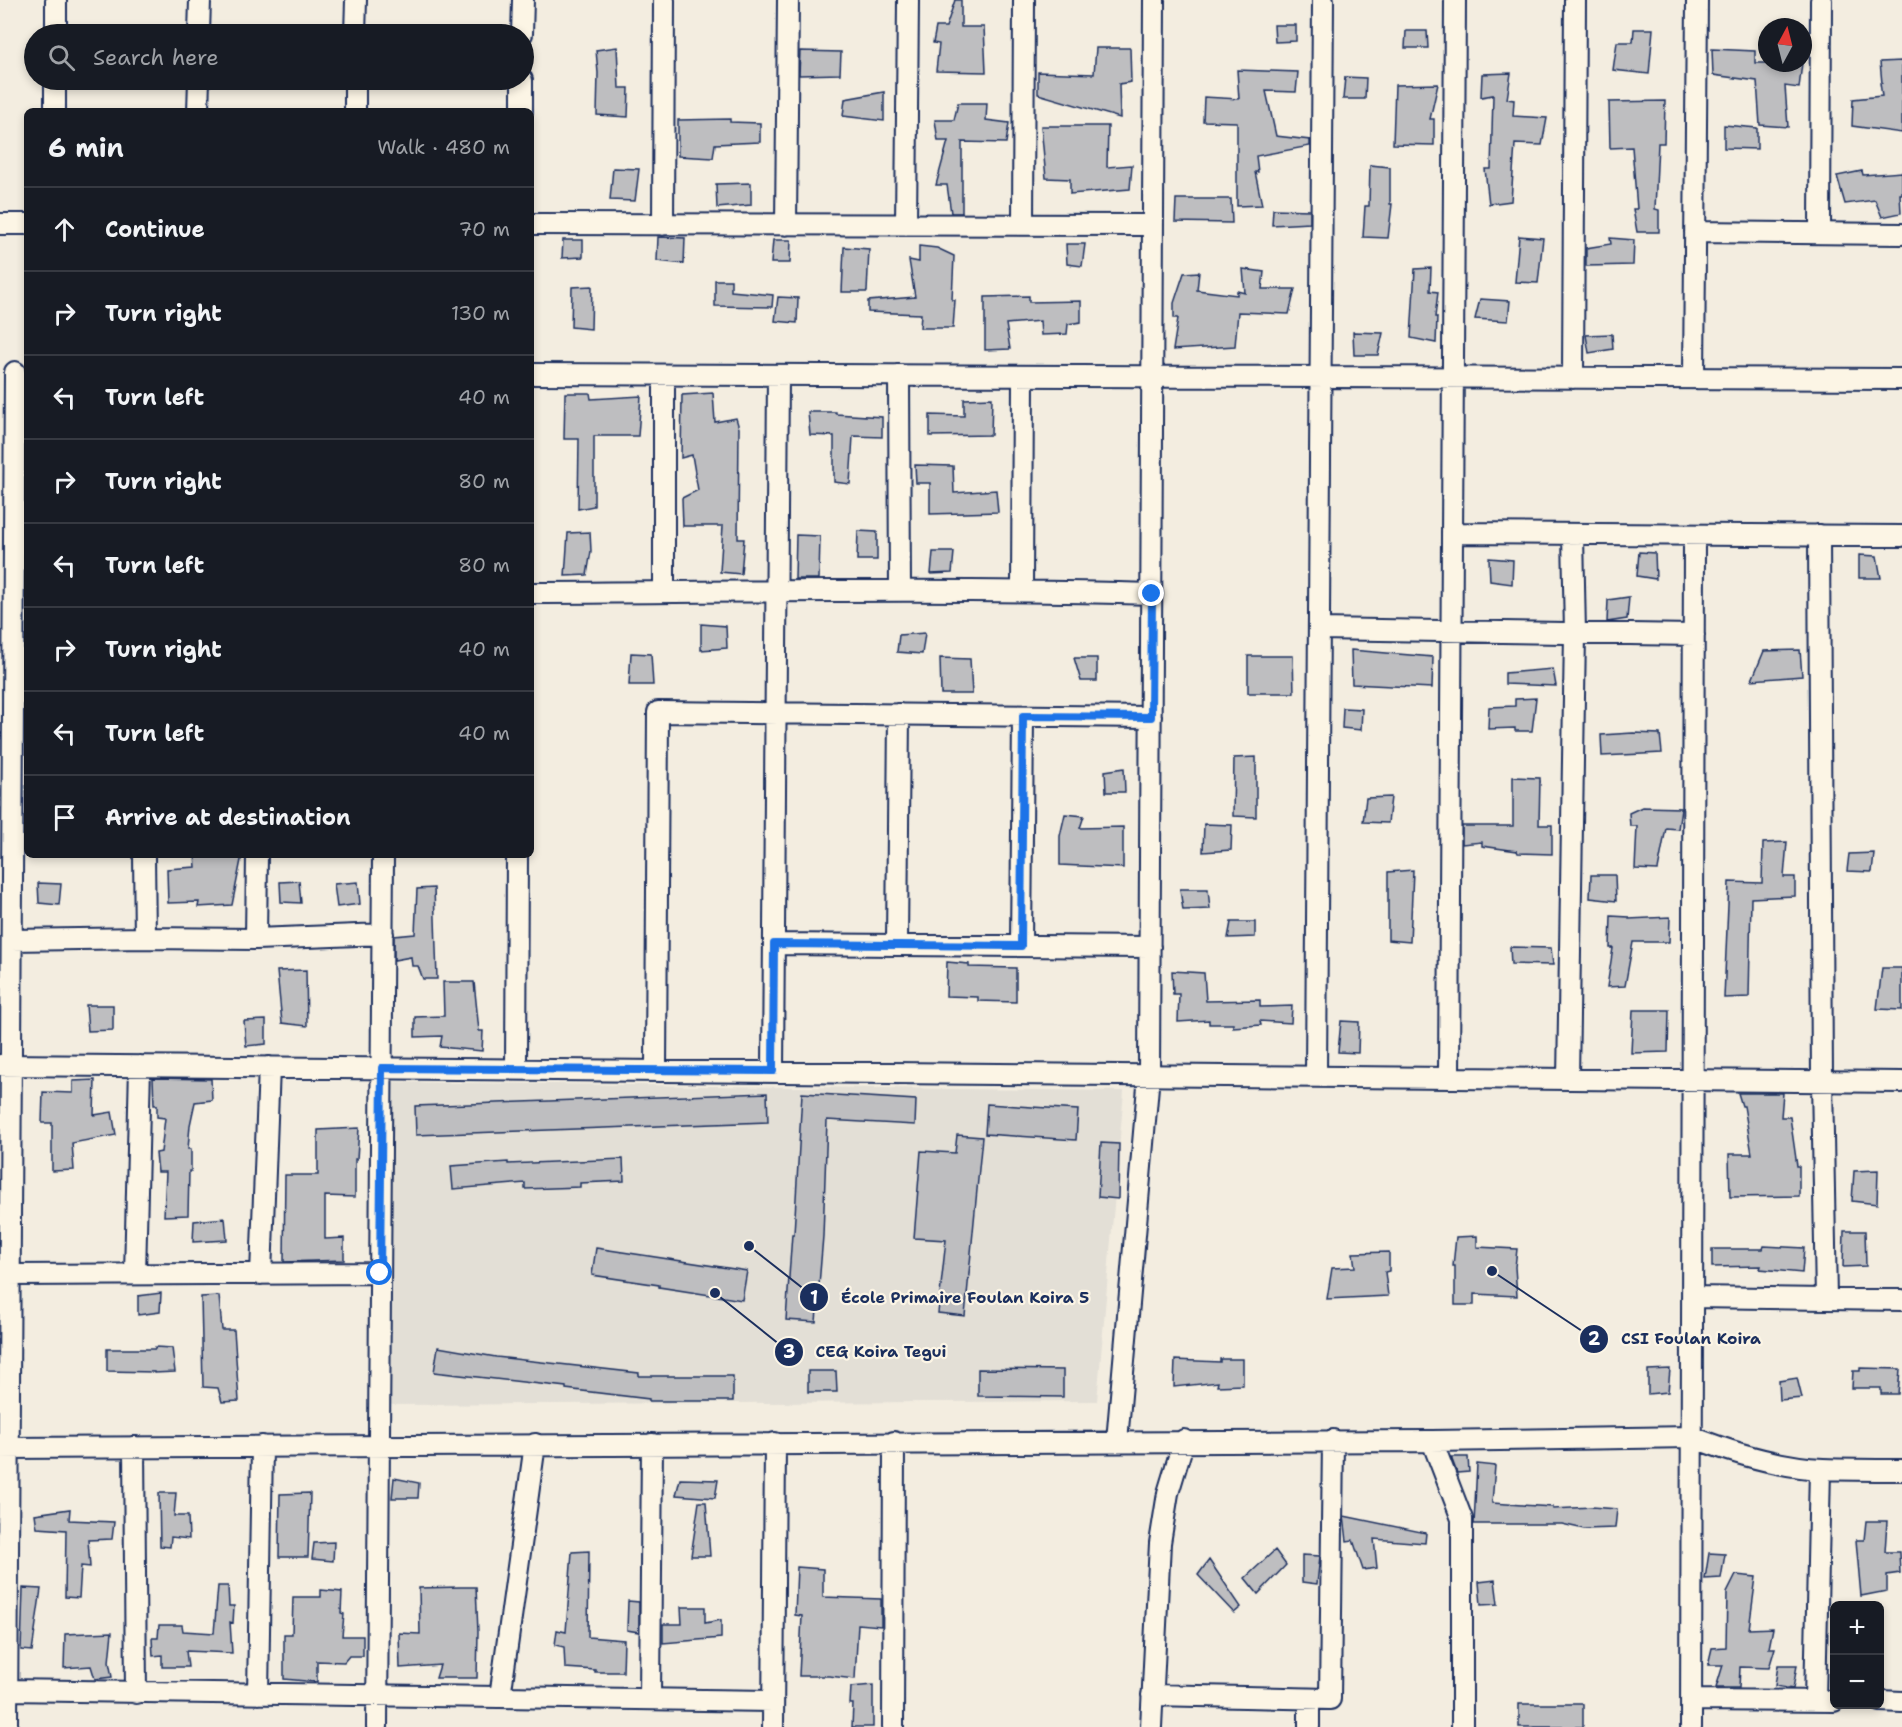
<!DOCTYPE html>
<html lang="en">
<head>
<meta charset="utf-8">
<style>
	:root { --surface:#171b24; --page:#20242c; --text:#f1f3f6; --muted:#9ea1a6; --line:#363941 }
	body { margin:0; font-family:"Shantell Sans",sans-serif; background:var(--page); color:var(--text) }
	.controls { position:absolute; right:18px; bottom:18px; display:grid; overflow:hidden; border-radius:9px; box-shadow:0 3px 9px #0003 }
	.controls button { width:54px; height:54px; display:grid; place-items:center; padding:0; border:0; border-bottom:2px solid var(--line); background:var(--surface); color:var(--text); font:30px sans-serif }
	.compass { position:absolute; left:1758px; top:18px; width:54px; height:54px; border-radius:50%; background:var(--surface); box-shadow:0 3px 9px #0003; rotate:7deg }
	.stop { position:absolute; width:18px; height:18px; margin:-14px; border:4px solid #1a73e8; border-radius:50%; background:#fff }
	.stop.end { background:#1a73e8; border-color:#fff; box-shadow:0 2px 6px #0008 }
	.list { margin:0; padding:0; list-style:none }
	h2 { display:flex; justify-content:space-between; align-items:center; height:78px; margin:0; padding:0 24px; font-size:26px }
	h2 small { font-size:20px; font-weight:400; color:var(--muted) }
	.list li { display:grid; grid-template-columns:39px 1fr auto; gap:18px; align-items:center; box-sizing:border-box; height:84px; padding:0 24px; border-top:2px solid var(--line) }
	.list b { display:block; font-size:22px; white-space:nowrap }
	.list em { font-size:20px; font-style:normal; color:var(--muted) }
	.icon { flex:none; width:33px; height:33px; fill:none; stroke:currentColor; stroke-width:2; stroke-linecap:round; stroke-linejoin:round }
	.map { position:relative; flex:none; width:1902px; height:1727px; overflow:hidden }
	.search { position:absolute; background:var(--surface); box-shadow:0 3px 9px #0003; left:24px; top:24px; width:510px; height:66px; display:flex; align-items:center; gap:15px; box-sizing:border-box; padding:0 21px; border-radius:33px; color:var(--muted); font-size:22px }
	.panel { position:absolute; background:var(--surface); box-shadow:0 3px 9px #0003; left:24px; top:108px; width:510px; height:750px; border-radius:9px }
	.map>svg:first-child { display:block }
	.built { fill:#e3dfd6 }
	.building { fill:#bebec0; stroke:#1b2f5e; stroke-width:1.5 }
	.lines { fill:none; stroke-linecap:round; stroke-linejoin:round }
	.street-casing { stroke:#1b2f5e; stroke-width:24 }
	.street { stroke:#fcf5e5; stroke-width:20 }
	.route { stroke:#1a73e8; stroke-width:8 }
	.leader { fill:none; stroke:#1b2f5e; stroke-width:2 }
	.callout-dot { fill:#1b2f5e; stroke:#fcf5e5; stroke-width:2 }
	.mark-label { font-size:18px; text-anchor:middle; font-weight:bold; fill:#fff }
	.callout-label { font-size:16px; text-anchor:middle; font-weight:bold; fill:#1b2f5e; stroke:#fcf5e5; stroke-width:4.5; stroke-linejoin:round; paint-order:stroke }
</style>
</head>
<body>
<div class="map">
<svg width="1902" height="1727" viewBox="0 0 1902 1727">
	<rect width="100%" height="100%" fill="#f3ede0"/>
	<filter id="ink" filterUnits="userSpaceOnUse"><feTurbulence type="fractalNoise" baseFrequency=".0167" numOctaves="2"/><feDisplacementMap in="SourceGraphic" scale="12" xChannelSelector="R" yChannelSelector="G"/><feConvolveMatrix kernelMatrix="1 2 1 2 8 2 1 2 1" color-interpolation-filters="sRGB"/></filter>
	<g filter="url(#ink)">
		<path class="built" d="M391,1082L1124,1091L1097,1401L386,1405Z"/>
		<path class="building" d="M955,0H961V27H984L986,72L936,71L939,44L933,43L936,27H946Z
			M1274,25H1296V41L1275,42Z
			M1634,29H1653L1649,74L1613,70L1617,42H1633Z
			M1406,31H1427L1428,48H1405Z
			M617,47L619,88H629L628,117L597,115L598,73L596,50Z
			M1096,48H1130L1131,82L1119,84L1120,118L1038,94V72L1094,74Z
			M1712,49L1755,51V63H1802L1799,88L1785,86L1788,127L1760,125L1757,81L1713,75Z
			M800,51L841,52L840,74L799,75Z
			M1902,61V133L1852,126L1853,99L1882,96L1880,83H1882L1880,62Z
			M1237,70L1298,72L1296,92L1266,91L1276,136L1310,140V146L1256,156L1258,172H1255L1262,205L1237,206V122L1203,121L1204,97L1239,99Z
			M1511,73L1507,99L1514,100L1513,116L1547,118L1542,145L1515,144L1511,201L1489,204L1485,169H1491L1493,95L1481,97L1482,74Z
			M1345,77L1366,78L1365,99H1343Z
			M1438,84L1430,119H1434V145L1393,144L1395,85Z
			M884,92V121L843,116L845,99Z
			M1665,101L1664,143H1658L1655,209L1659,210V232H1637L1633,209H1637L1632,147L1610,148L1609,102Z
			M958,103H987L986,120L1009,123L1006,143L962,142V213H951L947,185H936L948,141H938L935,120H954Z
			M730,119V122L760,123V142L715,144L713,158L678,156V120Z
			M1724,125L1757,128V149L1724,148Z
			M1041,126H1108L1107,167L1132,165L1130,189L1070,194V179L1046,178Z
			M1370,165L1390,167V204H1392L1388,238L1363,237L1365,206H1369Z
			M613,168L639,169L635,201L610,200Z
			M1862,171L1863,175L1902,172V194H1900L1901,213L1882,217L1875,200L1845,204L1837,176Z
			M751,183V205L717,208L716,184Z
			M1176,199H1231L1232,223L1175,222Z
			M1273,209L1310,210V223L1272,225Z
			M1519,236L1543,238L1538,283L1515,282Z
			M658,237L685,238L684,264L657,261Z
			M1610,238L1634,240L1633,265L1586,266V248L1611,244Z
			M563,240H583V257L562,258Z
			M773,240H791L790,263H771Z
			M1066,244H1085L1082,266L1067,264Z
			M919,246L937,248L954,256L952,300H955L953,328H920L921,314L868,312V301L915,297L909,260L919,262Z
			M844,247L869,249L867,292H842Z
			M1431,268L1430,291L1438,292L1435,317H1437L1436,343L1411,338L1415,269Z
			M1243,269L1264,272L1262,289H1295L1289,314L1238,312L1235,346L1173,350L1178,318H1174V303L1184,273L1199,272L1197,290L1237,295V291L1245,293Z
			M715,280H731V291L773,295L772,307L715,306Z
			M592,286L591,329L571,327L572,287Z
			M1029,296V302L1081,301V322L1068,324L1067,334L1041,335L1040,321L1006,324L1010,349L985,350V297Z
			M778,297L798,298L797,323L775,321Z
			M1480,299L1510,301L1508,321L1475,319Z
			M1353,332L1383,333L1378,355H1354Z
			M1612,334L1613,349L1589,353L1586,335Z
			M565,393H590L591,399L641,396L638,436H594V506L578,509L579,439H564Z
			M713,393L715,422L736,418L739,428L738,539H744L741,574L720,572L723,526H683L682,498L698,490L692,455L681,458L682,395Z
			M992,398L991,435L930,436V415L964,416V399Z
			M808,412H836V414L882,417V437L853,436L850,484L834,482V436L810,435Z
			M915,465L953,466L954,493L996,490L998,512L930,514V483H916Z
			M858,531L877,532V560H857Z
			M590,532L591,551L587,575L565,576L568,533Z
			M796,535L820,536L819,579H795Z
			M933,552H954L952,573L931,574Z
			M1639,552L1655,553L1656,579L1637,576Z
			M1859,555L1877,556L1881,578H1859Z
			M1489,558L1513,560L1512,584L1490,581Z
			M1629,597L1627,619L1607,622L1608,600Z
			M701,624L726,626L727,648L701,650Z
			M925,633L922,654L897,652L899,635Z
			M1351,650L1433,657L1432,688L1352,684Z
			M1800,650L1802,676L1752,680L1764,651Z
			M631,653L651,654L653,685H629Z
			M1248,656H1293L1294,693H1248Z
			M940,658L970,659L972,694H941Z
			M1074,658H1097V681H1081Z
			M1553,669L1556,686L1505,684V673Z
			M1536,698L1532,731H1515V728L1488,729L1489,707L1515,706V699Z
			M1343,708L1362,709L1361,730L1342,728Z
			M1633,733L1660,734L1662,753L1602,756L1601,735Z
			M1256,757V817L1233,816L1234,758Z
			M1124,768L1125,792H1106L1105,771Z
			M1513,777L1540,778L1539,825H1552V854L1518,853L1517,851L1482,846V842L1462,844V826H1513Z
			M1391,797L1388,823L1363,822L1366,798Z
			M1642,807L1681,808L1678,829L1666,828L1658,870L1635,869L1637,826H1630L1629,813Z
			M1065,814L1084,816L1080,828L1123,827V868L1060,865V836Z
			M1204,824L1232,825L1231,850L1203,852Z
			M1787,842L1784,877H1795V896L1751,898L1749,997L1724,998L1729,882L1762,883L1763,843Z
			M1874,853L1872,872L1847,871L1849,854Z
			M195,855H242L232,905L198,907L199,902L168,903L167,869L196,867Z
			M1413,870L1410,942L1388,940V872Z
			M1591,875H1615L1616,901L1590,898Z
			M299,881L301,903L281,902L280,882Z
			M358,882L360,904L337,907L334,884Z
			M38,883L61,884L59,905L39,903Z
			M434,888L437,979H423L418,966H412L411,957L394,960V936L415,934L417,889Z
			M1180,889H1208L1210,909L1183,910Z
			M1611,916L1629,917V919L1670,917L1669,942H1633L1625,986L1607,987L1613,948H1610Z
			M1231,922H1255V937L1228,938Z
			M1510,947L1551,948L1553,965L1511,964Z
			M947,962L969,964V967L1016,968V1002L978,1001V997L946,996Z
			M1882,968H1902V1010L1877,1009Z
			M306,970L307,1026L282,1023L277,971Z
			M1172,971L1204,973L1206,1001L1260,1000V1007L1292,1006L1291,1023L1260,1021L1261,1025L1233,1027V1024H1209V1020L1178,1022L1179,994H1173Z
			M443,982H474L479,1031H483L482,1051L440,1047L442,1036L415,1037V1017L444,1016Z
			M86,1005H113V1030L88,1031Z
			M1633,1010H1669L1668,1052L1631,1053Z
			M266,1020V1044L246,1046L244,1021Z
			M1341,1021L1359,1022L1358,1053L1338,1052Z
			M153,1078L211,1079L212,1100L195,1102L190,1125L188,1149H191V1171H189L188,1215L164,1216L166,1172H158L156,1153L161,1152L165,1118L157,1117V1105H154Z
			M95,1080L94,1115L112,1112L116,1135L72,1143L74,1170L52,1171V1123H42L43,1092L73,1093V1081Z
			M767,1093L768,1122L416,1135L415,1106Z
			M802,1093L916,1100L915,1125L827,1120L823,1236L816,1322L786,1320L792,1234H794Z
			M1738,1093H1783L1781,1117H1790L1797,1166H1799V1196L1730,1197L1729,1154H1752L1744,1106H1742Z
			M987,1104L1078,1110L1076,1140L985,1134Z
			M359,1128L357,1159H355V1197L325,1196V1239L344,1238V1260L284,1262L285,1175H318V1130Z
			M957,1135L982,1137L965,1316L938,1313L946,1240L914,1238L921,1151L955,1153Z
			M1101,1143L1119,1144L1118,1199L1098,1197Z
			M623,1159L624,1181L580,1183V1187L525,1189V1183L453,1189L451,1166L508,1162V1164Z
			M1878,1170L1877,1204L1852,1201L1854,1171Z
			M225,1218L227,1240L193,1242L194,1221Z
			M1844,1231H1865L1866,1266L1843,1267Z
			M1477,1236V1247L1517,1249L1515,1267L1517,1296L1474,1294V1305H1455V1266H1453L1456,1237Z
			M1764,1246L1804,1248L1802,1273L1760,1269L1761,1266L1712,1267V1249H1763Z
			M596,1248L747,1271L742,1300L659,1287V1285L592,1275Z
			M1389,1252V1271L1385,1272L1388,1296L1327,1299L1332,1268L1355,1267L1353,1253Z
			M161,1293L160,1312L138,1315V1296Z
			M219,1296L222,1330H234L239,1401L222,1402L218,1388L203,1387L201,1297Z
			M155,1347L172,1348L175,1372L154,1373V1372L107,1371V1349H155Z
			M438,1347L496,1357L639,1373V1376H733V1401H649V1399L566,1389V1387L434,1372Z
			M1220,1359H1243V1385L1217,1386L1218,1382L1174,1387L1175,1360L1220,1362Z
			M1860,1368L1900,1369L1898,1394H1881V1388H1852L1853,1371H1860Z
			M978,1369L1063,1370V1397L978,1396Z
			M1670,1369L1668,1392L1648,1394V1370Z
			M808,1371H836L837,1392H808Z
			M1797,1378L1802,1398L1780,1400L1779,1381Z
			M1451,1457H1468L1469,1472L1457,1473Z
			M1477,1464L1495,1466L1492,1503L1553,1507V1509L1592,1507L1617,1509L1615,1528L1584,1529L1562,1524H1474Z
			M394,1478L419,1483L418,1498H392Z
			M680,1479L718,1480L715,1498L676,1495Z
			M159,1493H176L174,1516H188L189,1539L171,1537L170,1547L160,1546Z
			M310,1493L308,1557H279L280,1494Z
			M699,1502H706L710,1556H691Z
			M70,1509L69,1520L114,1522L112,1539L88,1540L90,1567L81,1566L79,1598L65,1597L66,1530L37,1528L35,1514Z
			M1344,1516L1426,1533L1425,1543L1374,1539L1377,1568L1363,1570L1353,1540L1347,1541Z
			M1866,1521H1887L1885,1552H1899L1900,1573L1887,1575V1591L1861,1596L1856,1540H1864Z
			M334,1542L333,1561L312,1559L314,1543Z
			M1275,1550L1286,1565L1258,1594L1245,1578Z
			M589,1551L588,1637L624,1640L623,1672H595V1670L565,1668L564,1647L555,1645L557,1630L566,1632L572,1552Z
			M1709,1553L1725,1554L1721,1578L1705,1579Z
			M1302,1555L1320,1556L1317,1584L1302,1582Z
			M1209,1560L1241,1607L1234,1613L1198,1575Z
			M797,1567L823,1569V1597L881,1599V1626L858,1624L855,1679L829,1676H799L802,1616L795,1615Z
			M1736,1575L1756,1577L1749,1629L1773,1628L1769,1648H1775L1769,1668L1740,1667L1739,1688H1716L1723,1665H1708L1712,1648L1726,1647L1727,1593Z
			M1495,1580L1498,1604L1481,1605L1479,1582Z
			M218,1586H228L229,1606H234L233,1623L230,1622L232,1653L186,1651L188,1667H162V1655L153,1656L152,1638H158L159,1625H182L183,1631L214,1633Z
			M460,1587H476L478,1632L477,1678H436L440,1665L400,1668L399,1633L420,1634L419,1588Z
			M23,1588L41,1589L32,1651L21,1650Z
			M321,1590L342,1592L341,1613L344,1614L342,1636H363V1656H349L344,1662L317,1661V1682L284,1679V1634H292L293,1597H321Z
			M628,1601L639,1602V1632L627,1630Z
			M681,1607H705V1623L721,1620V1638L663,1643V1624H682Z
			M112,1632L109,1662L112,1677L95,1679L91,1666L64,1668L65,1634Z
			M1778,1665H1797L1793,1689L1775,1686Z
			M873,1685V1727H852L853,1704H850L851,1687Z
			M1519,1704H1583V1727H1519Z"/>
		<g class="lines">
			<defs>
				<path id="street" d="M56,34V0
					M199,34L200,0
					M355,34L356,0
					M522,34L523,0
					M55,111V80
					M198,111L199,80
					M355,111V80
					M522,111V80
					M0,224H27
					M531,224L1153,225
					M663,225L664,0
					M786,225L788,0
					M906,225L908,0
					M1023,225L1024,0
					M1695,232L1902,234
					M1820,233L1821,0
					M531,374L1902,379
					M899,375L900,591
					M1573,378L1575,0
					M1694,378L1697,0
					M1452,533L1902,536
					M1819,535L1822,1081L1826,1299
					M1022,590L1023,376
					M664,592V375
					M531,593C738,592 945,588 1152,594
					M1319,629L1694,635
					M144,855L145,938
					M256,939L257,855
					M12,940L145,938L256,939L383,934
					M774,944L1150,947
					M897,945L899,714
					M1021,946L1023,716
					M0,1065L1902,1082
					M516,1069L517,855
					M656,1070L658,712L1151,717
					M773,1071L778,375
					M1316,1076L1323,0
					M1449,1078L1455,0
					M1568,1079L1575,633L1573,535
					M135,1274L140,1066
					M261,1274L269,1067
					M10,1275L380,1273
					M1692,1297L1902,1300
					M1117,1441L1149,1075L1154,0
					M1432,1441L1462,1519V1727
					M134,1447L136,1693
					M0,1448L1432,1441L1692,1437C1733,1453 1778,1467 1823,1469C1849,1470 1876,1470 1902,1470
					M8,1690L773,1701
					M258,1694L262,1446
					M1152,1695L1330,1699L1333,1440
					M500,1697L535,1444
					M650,1698L652,1444
					M1691,1700L1834,1701
					M1815,1701L1820,1469
					M1880,1701L1902,1702
					M7,1727L15,372
					M377,1727L383,855
					M773,1727L775,1443
					M893,1727L894,1442
					M1151,1727L1160,1543L1168,1493L1184,1440
					M1309,1727V1699
					M1691,1727L1694,536"/>
			</defs>
			<use href="#street" class="street-casing"/>
			<use href="#street" class="street"/>
		</g>
	</g>
	<g class="lines" filter="url(#ink)">
		<path class="route" d="M380,1273L382,1068L773,1071L774,944L1021,946L1023,716L1151,717L1152,594"/>
	</g>
	<path class="leader" d="M749 1246L814 1297M1492 1271L1594 1339M715 1293L789 1352"/>
	<g class="callout-dot">
		<circle cx="749" cy="1246" r="6"/>
		<circle cx="1492" cy="1271" r="6"/>
		<circle cx="715" cy="1293" r="6"/>
		<circle cx="814" cy="1297" r="15"/>
		<circle cx="1594" cy="1339" r="15"/>
		<circle cx="789" cy="1352" r="15"/>
	</g>
	<g class="mark-label">
		<text x="814" y="1304">1</text>
		<text x="1594" y="1345">2</text>
		<text x="789" y="1358">3</text>
	</g>
	<g class="callout-label">
		<text x="965" y="1303">École Primaire Foulan Koira 5</text>
		<text x="1691" y="1344">CSI Foulan Koira</text>
		<text x="881" y="1357">CEG Koira Tegui</text>
	</g>
</svg>
<div class="controls">
<button>+</button>
<button>−</button>
</div>
<svg class="compass" viewBox="-18 -18 36 36"><path d="M0-13l5 13h-10z" fill="#e53935"/><path d="M0 13l5-13h-10z" fill="#9ea1a6"/></svg>
<div class="stop" style="left:380px;top:1273px"></div>
<div class="stop end" style="left:1152px;top:594px"></div>
<div class="search"><svg class="icon" aria-label="search" viewBox="0 0 24 24"><circle cx="10" cy="10" r="6"/><path d="M15 15l6 6"/></svg>Search here</div>
<section class="panel">
<h2>6 min<small>Walk · 480 m</small></h2>
<ul class="list">
<li><svg class="icon" aria-label="ahead" viewBox="0 0 24 24"><path d="M12 20V5M6 11l6-6 6 6"/></svg><div><b>Continue</b></div><em>70 m</em></li>
<li><svg class="icon" aria-label="right" viewBox="0 0 24 24"><path d="M7 20v-9h11M14 6l5 5-5 5"/></svg><div><b>Turn right</b></div><em>130 m</em></li>
<li><svg class="icon" aria-label="left" viewBox="0 0 24 24"><path d="M17 20v-9H6M10 6l-5 5 5 5"/></svg><div><b>Turn left</b></div><em>40 m</em></li>
<li><svg class="icon" aria-label="right" viewBox="0 0 24 24"><path d="M7 20v-9h11M14 6l5 5-5 5"/></svg><div><b>Turn right</b></div><em>80 m</em></li>
<li><svg class="icon" aria-label="left" viewBox="0 0 24 24"><path d="M17 20v-9H6M10 6l-5 5 5 5"/></svg><div><b>Turn left</b></div><em>80 m</em></li>
<li><svg class="icon" aria-label="right" viewBox="0 0 24 24"><path d="M7 20v-9h11M14 6l5 5-5 5"/></svg><div><b>Turn right</b></div><em>40 m</em></li>
<li><svg class="icon" aria-label="left" viewBox="0 0 24 24"><path d="M17 20v-9H6M10 6l-5 5 5 5"/></svg><div><b>Turn left</b></div><em>40 m</em></li>
<li><svg class="icon" aria-label="arrive" viewBox="0 0 24 24"><path d="M6 21V4h12l-3 4 3 4H6"/></svg><div><b>Arrive at destination</b></div></li>
</ul>
</section>
</div>
</body>
</html>
